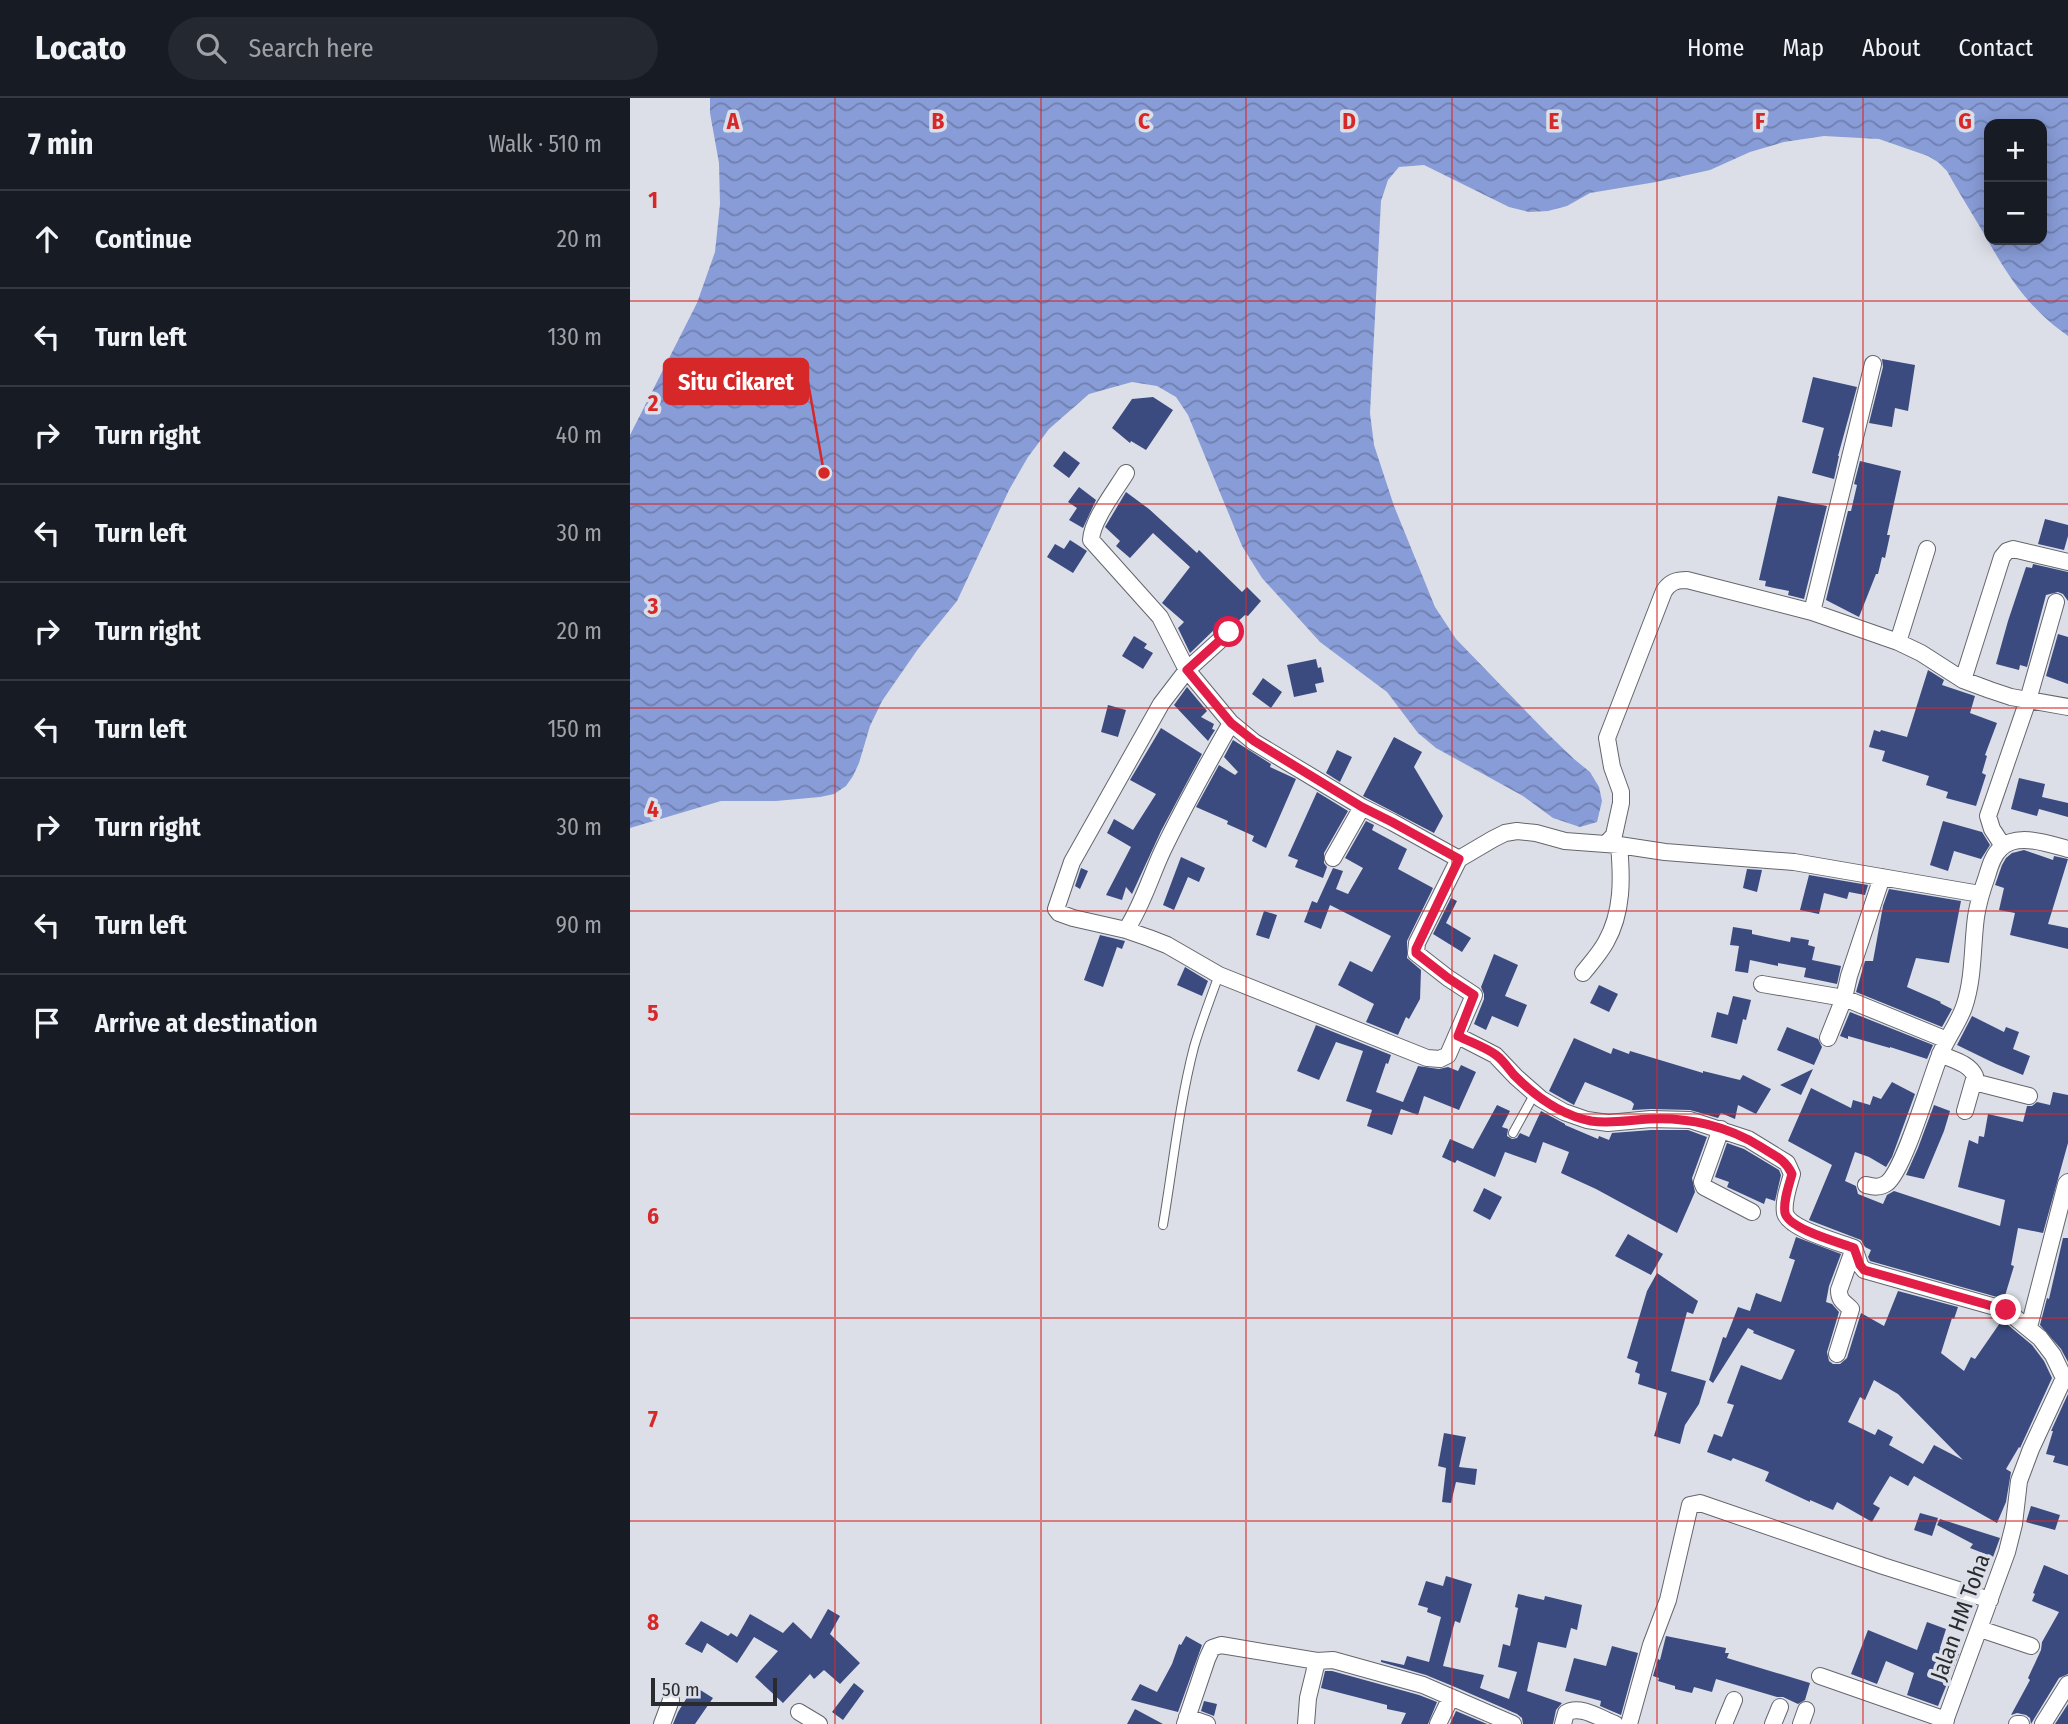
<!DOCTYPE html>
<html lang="en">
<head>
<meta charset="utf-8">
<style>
	:root { --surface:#171b24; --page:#242831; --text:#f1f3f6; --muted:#9ea1a6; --line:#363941 }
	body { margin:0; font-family:"Fira Sans Condensed",sans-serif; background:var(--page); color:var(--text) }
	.controls { position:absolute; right:21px; top:21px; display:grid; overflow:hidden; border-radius:14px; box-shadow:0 4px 18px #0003 }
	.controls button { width:63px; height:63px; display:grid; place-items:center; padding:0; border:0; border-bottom:2px solid var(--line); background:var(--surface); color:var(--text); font:35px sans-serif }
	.scale { position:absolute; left:21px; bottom:18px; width:126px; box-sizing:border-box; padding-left:7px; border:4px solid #2a2b2e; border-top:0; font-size:19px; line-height:24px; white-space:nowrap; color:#2a2b2e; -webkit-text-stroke:5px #dcdfe7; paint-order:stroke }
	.stop { position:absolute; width:21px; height:21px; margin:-16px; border:5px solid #e11d48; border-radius:50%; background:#fff }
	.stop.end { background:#e11d48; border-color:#fff; box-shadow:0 2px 7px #0008 }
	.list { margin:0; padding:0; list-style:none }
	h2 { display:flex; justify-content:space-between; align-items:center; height:91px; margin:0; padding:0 28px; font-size:30px }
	h2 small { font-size:23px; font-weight:400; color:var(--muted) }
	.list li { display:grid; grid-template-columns:46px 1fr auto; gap:21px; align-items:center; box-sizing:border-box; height:98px; padding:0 28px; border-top:2px solid var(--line) }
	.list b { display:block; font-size:26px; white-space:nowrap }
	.list em { font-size:23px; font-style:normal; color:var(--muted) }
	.icon { flex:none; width:38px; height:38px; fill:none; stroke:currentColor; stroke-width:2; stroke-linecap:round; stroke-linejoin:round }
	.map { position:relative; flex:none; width:1438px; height:1626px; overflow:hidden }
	header { display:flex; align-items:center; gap:42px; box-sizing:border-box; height:98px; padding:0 35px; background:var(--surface); border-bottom:2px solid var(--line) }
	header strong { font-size:33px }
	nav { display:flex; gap:38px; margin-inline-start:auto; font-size:24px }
	.search { width:490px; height:63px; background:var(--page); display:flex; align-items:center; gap:18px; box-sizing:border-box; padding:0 24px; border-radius:38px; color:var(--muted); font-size:26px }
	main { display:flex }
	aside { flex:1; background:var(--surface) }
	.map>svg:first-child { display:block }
	.water { fill:url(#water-waves); fill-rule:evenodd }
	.building { fill:#3b4b80; fill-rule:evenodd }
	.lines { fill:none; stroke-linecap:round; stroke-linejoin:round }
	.lane-casing { stroke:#63666d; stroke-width:10 }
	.street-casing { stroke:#63666d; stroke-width:18 }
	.lane { stroke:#fff; stroke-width:8 }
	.street { stroke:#fff; stroke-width:16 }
	.route { stroke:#e11d48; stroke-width:9 }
	.grid { fill:none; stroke:#d62828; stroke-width:2; stroke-opacity:0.55 }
	.labels { text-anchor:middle; stroke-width:7; stroke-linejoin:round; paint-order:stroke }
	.street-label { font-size:23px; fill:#2a2b2e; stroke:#dcdfe7 }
	.grid-label { font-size:23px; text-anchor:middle; font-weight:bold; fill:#d62828; stroke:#dcdfe7; stroke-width:7; stroke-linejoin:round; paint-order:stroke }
	.leader { fill:none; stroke:#d62828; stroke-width:2.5 }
	.callout-dot { fill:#d62828; stroke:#dcdfe7; stroke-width:2.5 }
	.callout { fill:#d62828; stroke:#d62828; stroke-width:2.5 }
	.callout-label { font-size:24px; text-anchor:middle; font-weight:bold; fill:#fff }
</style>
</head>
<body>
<header>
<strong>Locato</strong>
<div class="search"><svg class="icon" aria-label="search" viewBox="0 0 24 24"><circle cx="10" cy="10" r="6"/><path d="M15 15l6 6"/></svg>Search here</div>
<nav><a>Home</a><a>Map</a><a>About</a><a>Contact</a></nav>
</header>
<main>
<aside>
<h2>7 min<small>Walk · 510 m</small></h2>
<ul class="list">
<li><svg class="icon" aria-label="ahead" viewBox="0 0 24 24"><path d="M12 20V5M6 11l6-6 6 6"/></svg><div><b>Continue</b></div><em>20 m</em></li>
<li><svg class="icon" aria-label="left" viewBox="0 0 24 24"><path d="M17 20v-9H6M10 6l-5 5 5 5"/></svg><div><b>Turn left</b></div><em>130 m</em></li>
<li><svg class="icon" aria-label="right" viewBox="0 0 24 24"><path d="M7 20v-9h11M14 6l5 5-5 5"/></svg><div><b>Turn right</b></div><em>40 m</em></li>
<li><svg class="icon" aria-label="left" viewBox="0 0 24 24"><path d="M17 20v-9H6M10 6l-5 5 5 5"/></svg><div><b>Turn left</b></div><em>30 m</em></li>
<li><svg class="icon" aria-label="right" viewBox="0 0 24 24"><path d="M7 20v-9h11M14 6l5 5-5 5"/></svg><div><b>Turn right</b></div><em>20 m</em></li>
<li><svg class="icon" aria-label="left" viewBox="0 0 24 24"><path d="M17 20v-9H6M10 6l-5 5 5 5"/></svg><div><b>Turn left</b></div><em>150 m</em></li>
<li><svg class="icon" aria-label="right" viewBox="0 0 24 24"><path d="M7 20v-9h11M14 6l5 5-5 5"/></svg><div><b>Turn right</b></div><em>30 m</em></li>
<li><svg class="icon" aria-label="left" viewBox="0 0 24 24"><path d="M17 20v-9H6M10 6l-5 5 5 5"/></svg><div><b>Turn left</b></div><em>90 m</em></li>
<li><svg class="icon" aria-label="arrive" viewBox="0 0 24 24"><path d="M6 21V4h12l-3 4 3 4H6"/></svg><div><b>Arrive at destination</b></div></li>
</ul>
</aside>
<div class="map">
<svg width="1438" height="1626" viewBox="0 0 1438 1626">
	<defs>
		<pattern id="water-waves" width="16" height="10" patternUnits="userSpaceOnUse" patternTransform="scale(1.75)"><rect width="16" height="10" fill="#889cd7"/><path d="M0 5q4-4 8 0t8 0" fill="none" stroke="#6f7faf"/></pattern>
	</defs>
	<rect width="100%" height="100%" fill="#dcdfe7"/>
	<path class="water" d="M80,0H1438V238C1394,207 1376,174 1350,129C1339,110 1327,92 1317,73L1308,64L1298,58L1249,41L1194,38L1154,44L1120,54L1080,72L1026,84L960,95L937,108L918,113L899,114L879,109L794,67L769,69L758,82L751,103L740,315L744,347L764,408L805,509L826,541L919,637L944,661L960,674L969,689L972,703L967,724L950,729L923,720L893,698L806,650L788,635L757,594L690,544L632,480L612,448L558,317L546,299L527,288L502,284L459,296L419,331L398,359L379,392L327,503L288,551L252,603L240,628L229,665L223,678L216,688L204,696L190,699L146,703H91L0,730V337L67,205L85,154L90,106L89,65L80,15ZM1359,26H1412V142H1359Z"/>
	<path class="building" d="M1252,261L1285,267L1278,313L1265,310L1262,329L1239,325L1253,269Z
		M1183,279L1227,289L1208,358H1209L1204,381L1182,375L1194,330L1172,324Z
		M523,299L543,312L516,352L501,343L500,345L482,330L502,301Z
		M434,353L450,365L439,380L423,368Z
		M1230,363L1271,373L1257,437H1260L1255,460L1252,459L1248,476H1246L1229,519L1196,502L1218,413H1221L1227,387L1224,386Z
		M449,389L466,402L453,430L439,422L447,410L438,404Z
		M496,394L519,411L567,455L569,452L612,494L617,489L631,503L618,518L615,517L605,526L597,524L586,530L560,555L548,530L554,524L532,505L560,469L523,435L500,460L486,448L490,443L475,429Z
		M1148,398L1197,408L1174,501L1158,497L1159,493L1135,488L1136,483L1129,482Z
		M1415,421L1438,427V438L1434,452L1408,446Z
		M440,442L457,453L443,475L417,459L425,446L434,451Z
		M1403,466L1438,474V503L1433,496L1428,494L1416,497L1397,569L1390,567L1389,572L1366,566L1378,523L1396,469L1402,470Z
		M1428,536L1438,539V586L1416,578Z
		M504,538L517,546L514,550L523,555L513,571L492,558Z
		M686,561L688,570L691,569L694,584L685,586L687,594L664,599L657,567Z
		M1298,572L1314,582L1312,587L1345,598L1340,615L1367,625L1355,657L1357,658L1352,675L1356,677L1346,708L1316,700L1318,694L1296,687L1299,678L1252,663L1255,653L1239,649L1244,632L1250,634L1251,632L1277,639Z
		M633,580L652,594L641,610L622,596Z
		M557,589L577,613L571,619L584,626L582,631L585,632L578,643L544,607Z
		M478,607L496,612L488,639L471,634Z
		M531,630L572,656L531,733L502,796L496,789L492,802L476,797L501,749L477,735L484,721L503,732L526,696L500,682Z
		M764,639L792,654L784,669L813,718L804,735L733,698Z
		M603,642L641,666L640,669L666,681L636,750L622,743L624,738L597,726L598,723L566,709L589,667L605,677L608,674L594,659Z
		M707,652L722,659L710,684L696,675Z
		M1389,680L1415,686L1412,699L1438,705V719L1409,711L1407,718L1381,711Z
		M687,694L718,713L694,755V765L697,769L693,780L665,769L668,762L658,758Z
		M736,723L744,727L742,732L777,751L768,771L803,790L777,843V860L791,872L790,901L779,921L776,919L768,937L736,924L744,906L708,887L720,863L742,874L761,838L700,807L691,831L674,824L682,803L687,805L703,770L713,773L706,791L718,796L733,770L715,760Z
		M1313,723L1352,734L1360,747L1351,761L1324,753L1318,773L1300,767Z
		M1394,752L1423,762L1424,758L1438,761L1418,826L1438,830V851L1380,837L1385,815L1369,812L1374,790L1365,787L1372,767L1376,760L1382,755Z
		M551,759L575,770L569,784L558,779L544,812L533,807Z
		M451,770L458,773L450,791L445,788Z
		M1117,771L1132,772L1127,794L1113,790Z
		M1179,777L1238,787L1235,797L1219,794L1217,801L1194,795L1189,816L1170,812Z
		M1259,791L1331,803L1319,865L1286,860L1277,889L1311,904L1310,905L1322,911L1312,929L1226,894L1235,863H1243L1253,808Z
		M821,800L827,803L816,825L841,840L832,854L803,836Z
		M634,813L647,817L639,841L626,837Z
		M1103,829L1122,832V836L1160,844L1161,839L1179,842L1178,847L1185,849L1182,862L1211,868L1207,886L1174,879L1176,870L1148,865V868L1120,862L1118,875L1105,873L1109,848L1100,847Z
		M470,837L495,843L492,851L487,849L473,889L454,882Z
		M864,856L888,867L875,898L897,907L888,929L862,918L856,932L844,926L854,901V896L851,889Z
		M555,869L578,883L572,898L547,887Z
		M969,887L988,896L979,914L960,905Z
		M1103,898L1121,902L1116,922L1113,921L1107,946L1081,939L1087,914L1098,917Z
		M1220,914L1303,947L1297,961L1260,949V950L1218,938V941L1210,938Z
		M1342,918L1374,934L1376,929L1389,934L1383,951L1400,958L1393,977L1366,966L1327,947Z
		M686,927L761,957L758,966L756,965L746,994L773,1004L788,968L809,971L818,969L828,973L831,967L846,974L829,1012L794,998L788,1017L771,1011L762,1037L737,1028L742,1012L716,1003L733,953L706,944L689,982L667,973Z
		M1157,929L1188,941L1192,949L1184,967L1147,952Z
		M944,940L981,956L983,950L999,956L1000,953L1073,975V973L1110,982L1113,977L1141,991L1126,1016L1108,1007L1105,1021L1091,1015L1088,1020L1060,1012L1021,1011L1002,1012L1004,1006L1001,1003L955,984L944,1007L919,993Z
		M1183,971L1171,997L1150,987Z
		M1262,984L1285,996L1262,1059L1256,1069L1239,1059L1225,1054L1215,1083L1226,1088L1228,1096L1253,1106L1257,1097L1264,1093L1370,1128L1375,1102L1328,1089L1339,1042L1348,1046L1349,1038L1354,1039L1358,1016L1393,1024L1397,1008H1402L1407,1004L1420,1007L1423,994L1438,997V1045L1413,1135L1388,1130L1381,1167L1384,1168L1374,1201L1240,1163L1238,1159L1241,1152L1235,1149L1231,1142L1179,1122L1202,1067L1158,1043L1181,990L1221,1010L1223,1002L1240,1007L1243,998L1251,1001Z
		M867,1007L880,1013L872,1029L878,1031L877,1038L882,1041L887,1040L890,1035L899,1039L911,1013L935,1026V1027L968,1041L969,1038L979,1042L982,1035L1021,1032H1058L1077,1039L1062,1080L1065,1094L1047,1135L966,1091L931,1075L939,1054L913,1044L906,1065L875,1054L865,1079L827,1062L825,1065L812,1059L820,1041L843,1051Z
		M1304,1007L1320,1013L1314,1033L1294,1081L1276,1077L1288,1050Z
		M1097,1045L1114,1051L1149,1072L1151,1077L1145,1103L1136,1100L1134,1106L1097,1089L1099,1084L1085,1079Z
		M854,1090L872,1099L860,1122L843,1113Z
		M998,1136L1033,1156L1021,1177L985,1158Z
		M1166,1139L1211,1156L1199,1188L1196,1204L1202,1206L1209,1214L1197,1254L1199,1263L1203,1266H1210L1217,1260L1231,1215L1254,1228L1268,1193L1328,1209L1324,1221L1322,1220L1311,1255L1334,1273L1341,1259L1345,1261L1372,1222L1402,1247L1414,1263L1422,1280L1390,1350L1389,1349L1376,1371L1381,1374L1376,1404L1367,1425L1284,1378L1278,1388L1260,1378L1243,1406L1250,1410L1242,1424L1207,1404L1203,1412L1180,1402V1404L1135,1383L1139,1374L1103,1360L1101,1363L1077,1354L1084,1336L1092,1339L1104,1307L1097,1305L1111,1267L1150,1282L1152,1281L1165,1252L1123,1235L1124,1233L1118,1230L1083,1285L1079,1282L1093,1239L1096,1240L1108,1209L1120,1213L1126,1195L1151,1204L1165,1162L1159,1160ZM1244,1282L1268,1296L1333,1362L1304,1347L1293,1366L1259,1347L1263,1339L1248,1331L1245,1337L1218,1324L1230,1299L1235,1302Z
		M1433,1140H1438V1264L1431,1251L1410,1227L1417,1200L1419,1201Z
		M1027,1175L1068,1203L1063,1216L1057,1214L1041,1273L1076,1283L1069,1306L1055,1327L1050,1346L1024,1338L1037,1295L1008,1286L1010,1276L1005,1274L1008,1264L997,1260L1017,1193Z
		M1438,1296V1368L1423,1364L1425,1358L1416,1356L1423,1333H1421Z
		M814,1335L836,1339L829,1369L847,1371L845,1387L826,1384L821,1405L812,1404L816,1370L808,1368Z
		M1401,1408L1430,1417L1425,1432L1396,1424Z
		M1290,1415L1308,1420L1302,1438L1284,1432Z
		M1310,1421L1370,1440L1363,1459L1340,1450L1343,1446L1307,1427Z
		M1414,1467L1438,1477V1576L1429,1580L1401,1626L1400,1620L1396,1617L1387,1615L1381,1617L1400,1582L1398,1580L1411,1552L1412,1544L1429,1514L1402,1503L1405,1496L1403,1495Z
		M816,1478L842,1486L830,1525L825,1523L813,1568L854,1577L850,1590L879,1601L887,1574L868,1569L873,1546L880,1548L888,1510L885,1509L888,1496L914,1502L915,1498L952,1507L947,1532L941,1530L936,1550L908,1544L897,1593L932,1605L926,1612L923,1626H893L892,1620L887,1616L825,1589L796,1577L751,1564V1562L774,1567L777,1558L799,1564L811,1519L797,1514L798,1510L788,1507L796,1483L813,1488Z
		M198,1511L210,1518L200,1536L230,1565L210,1586L194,1572L184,1581L180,1576L153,1605L125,1579L148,1553L124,1539L107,1565L77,1545L72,1555L55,1546L71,1523L98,1538L101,1535L107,1539L120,1516L153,1535L163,1524L181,1541Z
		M1297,1524L1316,1531L1310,1550L1329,1556L1308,1608L1277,1597L1284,1575L1256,1563L1247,1586L1221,1576L1238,1532L1287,1552Z
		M556,1538L572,1547L548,1614L501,1602L510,1586L527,1594L542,1566L549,1546L551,1547Z
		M1036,1538L1096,1550L1095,1555H1099L1097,1560L1180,1585L1175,1602L1168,1606L1153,1599H1147L1086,1581L1082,1594L1064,1589L1062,1595L1045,1591V1588L1028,1583L1029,1580L1023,1578L1028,1561L1030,1562Z
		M982,1548L1008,1555L991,1617L970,1608L971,1603L935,1593L944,1560L976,1568Z
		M695,1573H702L789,1597L807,1604L798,1626H771L776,1615L757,1611V1607L691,1590Z
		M224,1585L234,1593L213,1622L202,1614Z
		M64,1588L83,1600L65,1626H43L48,1614Z
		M574,1603L587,1606L584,1618L571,1613Z
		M1438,1606V1626H1425Z
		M505,1611L533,1626H497Z
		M826,1613L857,1626H820Z"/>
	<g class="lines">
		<defs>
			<path id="lane" d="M883,1035L905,995
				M533,1127C543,1068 549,1007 564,949C571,925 580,901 589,877"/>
			<path id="street" d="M496,375C485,393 462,422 461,442L530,519L557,572L601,625L624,644L732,709L762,724L829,761
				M1182,514L1243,266
				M599,534L557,572L531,606L442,764L426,811L429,815L443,820L496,832L519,840L537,847L589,877L797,960L810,961L818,957L844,897L818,880L786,855L787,845L829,761L863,741L875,735L887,733L906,735L935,743L989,747L1035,754L1164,764L1350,796
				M1268,544L1297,451
				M1333,582L1372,459L1377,453L1383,451L1438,464
				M976,746L984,737L991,705V694L982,669L977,640L1034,493C1040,484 1046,482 1057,482L1182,514L1268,544L1291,555L1333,582L1360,592L1381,599L1438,609
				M1373,748L1362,731L1358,718L1398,602L1426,504
				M703,760L732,709
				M496,832C512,808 520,780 532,754C553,710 577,667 601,625
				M953,875C961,865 970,855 976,844C993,814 992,780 989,747
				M1132,886L1214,900L1317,942
				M828,938L865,957L886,979L911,1001L934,1014L957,1022L978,1025L1021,1021L1060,1022L1118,1041L1157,1065L1162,1076C1159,1087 1153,1103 1155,1115C1159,1131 1208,1144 1224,1150L1230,1167L1234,1172L1376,1212L1410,1240L1423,1257L1434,1280
				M1198,940L1214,900L1219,878L1252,779
				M1310,956C1323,962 1339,965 1345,978L1335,1013
				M1344,984L1399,998
				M1091,1031L1072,1084L1074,1089L1122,1114
				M1236,1087C1244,1089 1250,1090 1257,1085C1274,1072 1300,982 1310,957C1316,941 1328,926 1334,909C1344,880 1342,849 1346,819C1348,805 1352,792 1357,778C1360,768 1363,757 1371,750C1387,734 1419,746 1438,751
				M1399,1229L1436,1086L1438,1084
				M1207,1256L1221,1211C1214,1204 1209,1203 1209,1192L1224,1150
				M1350,1531L1401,1548
				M1190,1578L1316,1622
				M169,1614L189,1626
				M557,1619L577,1626
				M32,1626L41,1602
				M555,1626L577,1561L582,1550L591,1547L687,1563
				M676,1626L678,1600L687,1563L703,1562L793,1587L883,1626
				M808,1626L821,1599
				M933,1626L936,1615C950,1606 971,1621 985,1626
				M999,1626L1021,1547L1038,1502L1060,1407L1070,1405L1253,1468L1360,1502
				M1094,1626L1104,1602
				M1143,1626L1150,1609
				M1171,1626L1176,1612
				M1314,1626L1377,1454L1384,1426L1389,1383L1401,1351L1434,1280
				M1387,1626H1391
				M1413,1626L1438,1586"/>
		</defs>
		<use href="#lane" class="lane-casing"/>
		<use href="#street" class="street-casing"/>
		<use href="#lane" class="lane"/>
		<use href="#street" class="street"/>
	</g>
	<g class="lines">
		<path class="route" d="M599,534L557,572L601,625L624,643L732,709L762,724L829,761L786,851V855L818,880L844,897L828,938C840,944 855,949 866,957C873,962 878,970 884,977C905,998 931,1017 961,1023C981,1026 999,1022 1019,1021C1058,1019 1098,1028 1131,1049C1145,1058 1155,1061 1162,1076C1159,1087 1153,1103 1155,1115C1159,1131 1208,1144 1224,1150L1230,1167L1234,1172L1376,1212"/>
	</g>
	<path class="grid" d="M205,0V1626M411,0V1626M616,0V1626M822,0V1626M1027,0V1626M1233,0V1626M0,203H1438M0,406H1438M0,610H1438M0,813H1438M0,1016H1438M0,1220H1438M0,1423H1438"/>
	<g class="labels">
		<g class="street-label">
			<text transform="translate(1330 1519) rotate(-70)" y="8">Jalan HM Toha</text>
		</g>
	</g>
	<g class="grid-label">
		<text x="103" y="31">A</text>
		<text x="308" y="31">B</text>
		<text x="514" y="31">C</text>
		<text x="719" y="31">D</text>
		<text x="924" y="31">E</text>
		<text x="1130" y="31">F</text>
		<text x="1335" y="31">G</text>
		<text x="23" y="110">1</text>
		<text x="23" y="313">2</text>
		<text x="23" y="516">3</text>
		<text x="23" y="719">4</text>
		<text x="23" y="923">5</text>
		<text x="23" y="1126">6</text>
		<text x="23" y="1329">7</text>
		<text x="23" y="1532">8</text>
	</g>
	<path class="leader" d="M194 375L178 284"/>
	<circle class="callout-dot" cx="194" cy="375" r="7"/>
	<rect class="callout" x="34" y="261" width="144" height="45" rx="7"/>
	<g class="callout-label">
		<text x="106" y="292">Situ Cikaret</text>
	</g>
</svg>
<div class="controls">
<button>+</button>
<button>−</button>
</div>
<div class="scale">50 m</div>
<div class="stop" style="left:599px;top:534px"></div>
<div class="stop end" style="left:1376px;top:1212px"></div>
</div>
</main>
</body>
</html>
